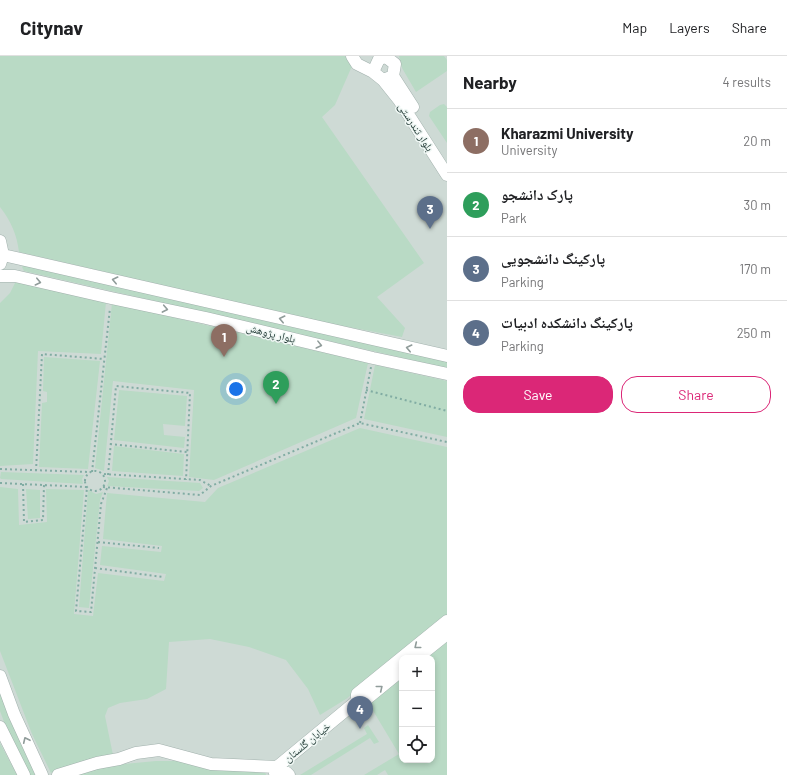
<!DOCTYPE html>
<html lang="en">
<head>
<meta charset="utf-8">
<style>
	:root { --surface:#fff; --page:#f2f2f2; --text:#202124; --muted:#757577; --line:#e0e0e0; --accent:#db2777 }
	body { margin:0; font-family:Barlow,"Noto Naskh Arabic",sans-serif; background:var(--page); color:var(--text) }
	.controls { position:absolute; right:12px; bottom:12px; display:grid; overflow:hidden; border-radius:8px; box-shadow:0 2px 6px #0003 }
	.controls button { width:36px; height:36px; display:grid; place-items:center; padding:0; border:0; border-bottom:1px solid var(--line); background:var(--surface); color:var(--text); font:20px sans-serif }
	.you { position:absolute; left:236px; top:333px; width:14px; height:14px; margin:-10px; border:3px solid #fff; border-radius:50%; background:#1a73e8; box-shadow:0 0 0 6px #1a73e833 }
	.badge { display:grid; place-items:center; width:26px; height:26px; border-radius:50%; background:var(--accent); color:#fff; font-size:13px; font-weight:700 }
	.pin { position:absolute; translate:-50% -33px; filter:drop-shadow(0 1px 2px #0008) }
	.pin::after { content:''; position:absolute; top:21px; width:14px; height:12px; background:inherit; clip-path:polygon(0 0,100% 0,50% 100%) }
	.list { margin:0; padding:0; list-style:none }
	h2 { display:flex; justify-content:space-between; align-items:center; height:52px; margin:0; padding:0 16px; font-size:17px }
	h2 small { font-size:13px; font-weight:400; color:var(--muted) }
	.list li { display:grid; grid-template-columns:26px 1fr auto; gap:12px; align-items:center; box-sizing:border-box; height:64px; padding:0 16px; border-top:1px solid var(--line) }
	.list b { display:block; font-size:15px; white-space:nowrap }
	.list p { margin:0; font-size:13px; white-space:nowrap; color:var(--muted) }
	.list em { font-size:13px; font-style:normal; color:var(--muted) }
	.actions { display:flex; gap:8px; padding:12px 16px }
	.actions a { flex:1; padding:9px 0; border:1px solid var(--accent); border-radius:16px; text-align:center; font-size:14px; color:var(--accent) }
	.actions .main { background:var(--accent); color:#fff }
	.icon { flex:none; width:22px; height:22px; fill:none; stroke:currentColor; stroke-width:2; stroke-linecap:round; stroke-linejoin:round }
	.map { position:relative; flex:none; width:447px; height:719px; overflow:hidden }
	header { display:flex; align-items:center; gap:24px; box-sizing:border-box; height:56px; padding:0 20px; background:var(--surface); border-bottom:1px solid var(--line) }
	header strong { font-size:19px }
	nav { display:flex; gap:22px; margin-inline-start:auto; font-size:14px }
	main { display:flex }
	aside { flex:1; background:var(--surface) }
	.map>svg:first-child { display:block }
	.built { fill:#cedad5; fill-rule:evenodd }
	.green { fill:#b9dac5 }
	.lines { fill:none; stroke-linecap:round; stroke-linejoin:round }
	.minor-casing { stroke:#a2b1ad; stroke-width:13 }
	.path { stroke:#81aca3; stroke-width:2; stroke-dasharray:2 3; stroke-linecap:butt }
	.minor { stroke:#fff; stroke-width:12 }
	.oneway { stroke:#909c9a }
	.labels { text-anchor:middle; stroke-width:3; stroke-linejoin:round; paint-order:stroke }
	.street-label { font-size:11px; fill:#213935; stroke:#eff7f4 }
</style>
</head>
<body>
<header>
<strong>Citynav</strong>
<nav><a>Map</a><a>Layers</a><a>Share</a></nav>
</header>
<main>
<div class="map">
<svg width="447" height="719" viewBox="0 0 447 719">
	<rect width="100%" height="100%" fill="#dfeae6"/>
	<path class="built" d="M0,0H447V719H0ZM402,602H432V704H402Z"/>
	<path class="green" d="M0,0H345L352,10L335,49L322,61L424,207L377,241L405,272L402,281L327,267L19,196C17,179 11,165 0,151Z
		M399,0H444L447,4V15L416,36L402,12Z
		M444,48L447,51V87L429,60L430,56L440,49Z
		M24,208L447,306V312L24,215L22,211Z
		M16,225L106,246L101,298L38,295L33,408L0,410V247L10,237Z
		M112,247L368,307L356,362L214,424L189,421L194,334L113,325L104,415L95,412Z
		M44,301L100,305L88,413L39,411L42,347L47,346V336L43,335Z
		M375,309L447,325V381L364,363Z
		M119,334L187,340L185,370L163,368L164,379L185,381L184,392L114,384Z
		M360,372L447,391V561L346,643L320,659L308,633L286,604L249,591L210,583L169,586L166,633L147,643L120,647L108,652L105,660L113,699L79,706L51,717L32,678L0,595V431L18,433L19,469L47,466L46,433L84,434L74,558L93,560L98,517L164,525L166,518L100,509L102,490L161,496L162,490L103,483L107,437L205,446L218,432Z
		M114,390L184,398L183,420L112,415Z
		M1,416L84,419L82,423L83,428L1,423L0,422Z
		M107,421L200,427L203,432L199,435L107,430L109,425Z
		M26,433L40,434V462L28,463Z
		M88,434L96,438L103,436L100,444L89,552L79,551Z
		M447,586V719H388L385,714L377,719H364L399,698L369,648L402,622V704H432V602H427Z
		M0,632L38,719H29L9,679L0,655Z
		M368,669L379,686L374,688L370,682L311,719H300L367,678L364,672Z
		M0,687L17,719H0Z
		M156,705H180L265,715L266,719H71L103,710Z"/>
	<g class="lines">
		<defs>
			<path id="minor" d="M352,0L357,8L373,16
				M386,1L395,8L393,20L383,24L373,16L379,3Z
				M393,20L413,51
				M383,24L399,44L447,119
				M0,185L3,199L0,208
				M3,199L447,300
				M0,220H15L111,242L206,262L373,302L447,318
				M417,602L447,578
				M0,620L14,658L42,719
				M357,645H364L402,614
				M0,671L24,719
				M275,717L277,711L357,645V638L447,565
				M58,719L97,707L119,703L136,697L159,694L211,708L277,711L287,717L289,719"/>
		</defs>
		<use href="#minor" class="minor-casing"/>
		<path class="path" d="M366,334L447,355
			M360,367L371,311
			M110,388L187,396
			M0,413L89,416
			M85 425a10 10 0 1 1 20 0a10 10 0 1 1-20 0Z
			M36,415L42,298L104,303
			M92,416L110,252
			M104,418L200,424L211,430
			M108,419L116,330L190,337L186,424
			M0,427L87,431L76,555L91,556L101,448L107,432
			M23,428L24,466L43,464L44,429
			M103,431L200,439L211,430L360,367L447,386
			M98,486L159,492
			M95,512L163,521"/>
		<use href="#minor" class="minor"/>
	</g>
	<defs><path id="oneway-chevron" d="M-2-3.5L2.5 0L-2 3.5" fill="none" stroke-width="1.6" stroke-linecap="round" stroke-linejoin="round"/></defs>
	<g class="oneway">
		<use href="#oneway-chevron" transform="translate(115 224) rotate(-167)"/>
		<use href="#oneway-chevron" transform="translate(38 226) rotate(13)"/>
		<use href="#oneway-chevron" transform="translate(165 253) rotate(11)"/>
		<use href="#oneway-chevron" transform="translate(282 263) rotate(-167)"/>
		<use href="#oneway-chevron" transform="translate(319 289) rotate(14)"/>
		<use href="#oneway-chevron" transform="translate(409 292) rotate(-167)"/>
		<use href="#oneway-chevron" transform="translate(417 590) rotate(141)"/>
		<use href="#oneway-chevron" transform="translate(380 632) rotate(-39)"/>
		<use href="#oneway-chevron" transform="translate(26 684) rotate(-115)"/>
	</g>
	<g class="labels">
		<g class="street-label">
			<text transform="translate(416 71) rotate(57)" y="4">بلوار تندرستی</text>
			<text transform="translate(271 277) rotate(14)" y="4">بلوار پژوهش</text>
			<text transform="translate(307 686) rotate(-39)" y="4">خیابان گلستان</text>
		</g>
	</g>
</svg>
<div class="controls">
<button>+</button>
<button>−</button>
<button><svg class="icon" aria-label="locate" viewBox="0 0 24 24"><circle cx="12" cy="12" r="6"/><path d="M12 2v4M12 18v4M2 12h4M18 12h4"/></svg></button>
</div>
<div class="you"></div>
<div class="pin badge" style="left:224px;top:301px;background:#8d6e63">1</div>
<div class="pin badge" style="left:276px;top:348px;background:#2e9e5b">2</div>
<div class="pin badge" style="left:430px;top:173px;background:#5c6f8a">3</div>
<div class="pin badge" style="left:360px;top:673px;background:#5c6f8a">4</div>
</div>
<aside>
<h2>Nearby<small>4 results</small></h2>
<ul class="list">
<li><span class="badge" style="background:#8d6e63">1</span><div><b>Kharazmi University</b><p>University</p></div><em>20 m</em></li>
<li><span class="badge" style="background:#2e9e5b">2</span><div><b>پارک دانشجو</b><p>Park</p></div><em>30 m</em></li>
<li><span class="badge" style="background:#5c6f8a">3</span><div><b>پارکینگ دانشجویی</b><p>Parking</p></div><em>170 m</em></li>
<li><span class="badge" style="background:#5c6f8a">4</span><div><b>پارکینگ دانشکده ادبیات</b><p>Parking</p></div><em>250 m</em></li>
</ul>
<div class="actions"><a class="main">Save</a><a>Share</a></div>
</aside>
</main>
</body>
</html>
